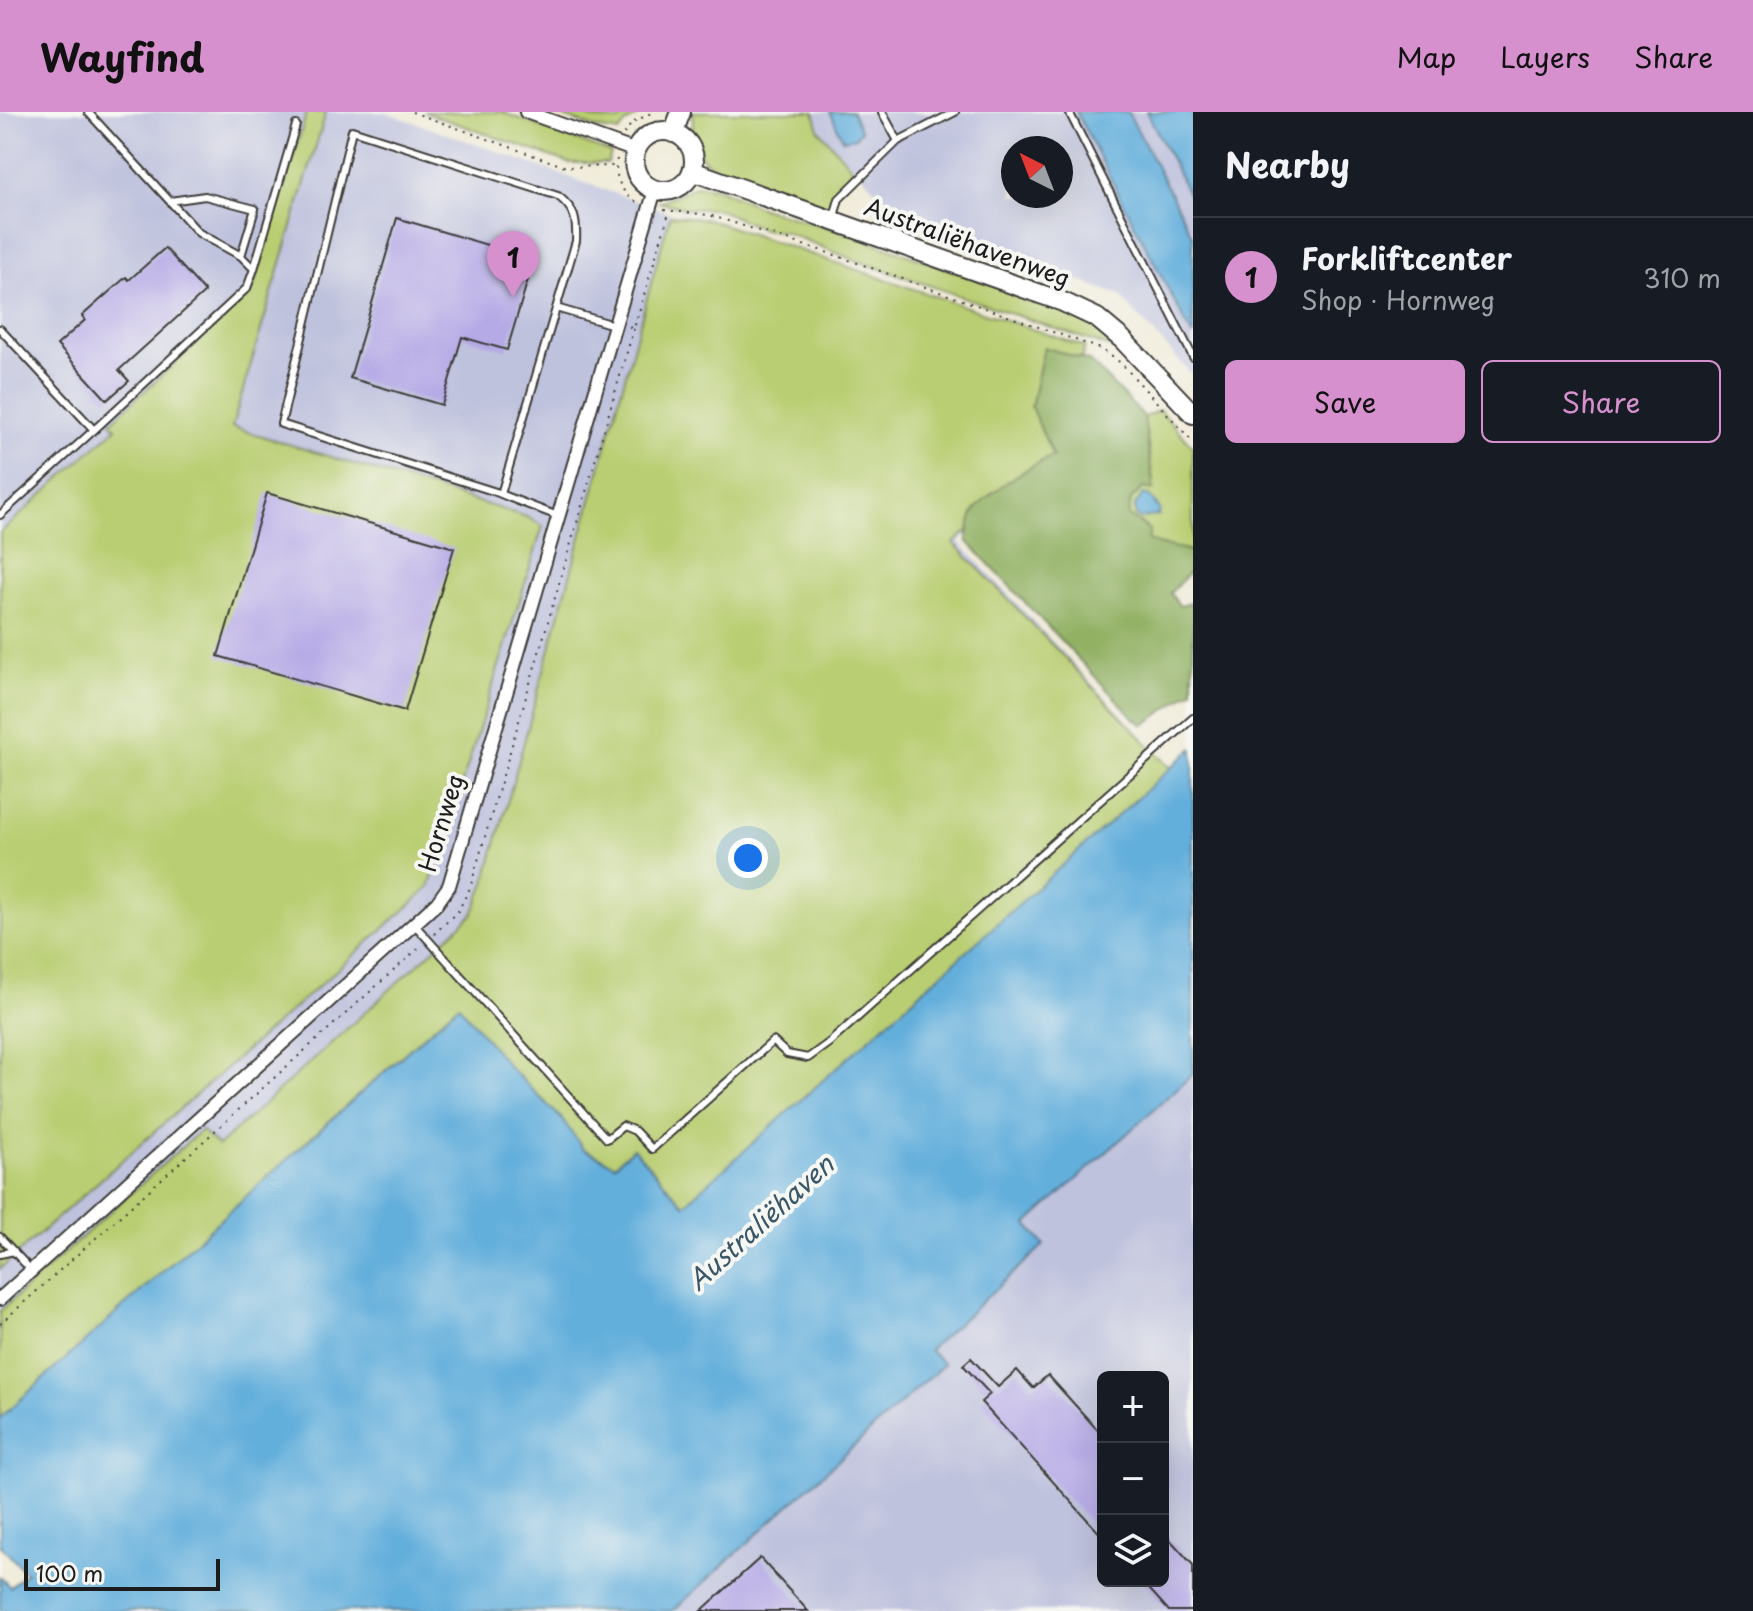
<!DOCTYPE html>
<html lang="en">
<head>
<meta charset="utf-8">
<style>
	:root { --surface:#171b24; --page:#20242c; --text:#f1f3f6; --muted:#9ea1a6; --line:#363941; --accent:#d690ce }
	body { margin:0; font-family:"Playpen Sans",sans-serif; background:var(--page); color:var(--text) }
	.controls { position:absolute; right:24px; bottom:24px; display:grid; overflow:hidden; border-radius:12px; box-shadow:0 8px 32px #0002 }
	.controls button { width:72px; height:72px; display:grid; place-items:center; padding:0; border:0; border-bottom:2px solid var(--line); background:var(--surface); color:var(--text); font:40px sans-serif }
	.compass { position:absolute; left:1001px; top:24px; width:72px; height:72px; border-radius:50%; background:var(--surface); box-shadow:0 8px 32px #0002; rotate:318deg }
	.scale { position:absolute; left:24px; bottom:20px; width:196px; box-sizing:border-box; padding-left:8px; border:4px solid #1c1c1c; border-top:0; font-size:22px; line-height:28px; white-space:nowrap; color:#1c1c1c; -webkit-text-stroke:6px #f6f6f2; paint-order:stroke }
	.you { position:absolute; left:748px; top:746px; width:28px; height:28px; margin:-20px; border:6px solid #fff; border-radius:50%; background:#1a73e8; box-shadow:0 0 0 12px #1a73e833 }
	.badge { display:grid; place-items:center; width:52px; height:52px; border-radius:50%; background:var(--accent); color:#111; font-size:26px; font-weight:700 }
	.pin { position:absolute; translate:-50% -66px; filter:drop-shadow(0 2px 4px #0008) }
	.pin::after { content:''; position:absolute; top:42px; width:28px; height:24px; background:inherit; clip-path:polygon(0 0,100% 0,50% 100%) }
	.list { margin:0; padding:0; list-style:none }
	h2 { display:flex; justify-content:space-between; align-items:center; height:104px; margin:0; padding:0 32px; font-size:34px }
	h2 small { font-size:26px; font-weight:400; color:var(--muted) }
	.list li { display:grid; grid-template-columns:52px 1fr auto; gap:24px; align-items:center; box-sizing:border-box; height:120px; padding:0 32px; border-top:2px solid var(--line) }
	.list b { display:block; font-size:30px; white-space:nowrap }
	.list p { margin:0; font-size:26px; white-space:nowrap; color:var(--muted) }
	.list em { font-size:26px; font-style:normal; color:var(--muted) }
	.actions { display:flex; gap:16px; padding:24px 32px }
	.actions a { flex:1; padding:18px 0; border:2px solid var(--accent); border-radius:12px; text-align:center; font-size:28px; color:var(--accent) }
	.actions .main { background:var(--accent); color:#111 }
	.icon { flex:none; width:44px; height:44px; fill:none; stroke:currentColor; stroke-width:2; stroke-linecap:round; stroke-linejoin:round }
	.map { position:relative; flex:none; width:1193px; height:1499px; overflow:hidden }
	header { display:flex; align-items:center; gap:48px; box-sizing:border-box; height:112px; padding:0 40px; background:var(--accent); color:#111 }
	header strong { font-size:38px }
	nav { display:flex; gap:44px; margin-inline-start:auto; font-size:28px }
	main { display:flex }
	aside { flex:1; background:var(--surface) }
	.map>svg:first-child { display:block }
	.industrial { fill:#bfc2dd; fill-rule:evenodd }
	.green { fill:#b9ce72; stroke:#6a7547; stroke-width:2 }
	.forest { fill:#92b164; stroke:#576640; stroke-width:2 }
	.water { fill:#64afdc; stroke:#40667c; stroke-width:2 }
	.building { fill:#b6aae6 }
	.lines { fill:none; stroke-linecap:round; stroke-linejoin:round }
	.lane-casing { stroke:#3c3b38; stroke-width:10 }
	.street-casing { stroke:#3c3b38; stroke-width:16 }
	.secondary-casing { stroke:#3c3b38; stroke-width:22 }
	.path { stroke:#3c3b38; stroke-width:2; stroke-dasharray:2 6; stroke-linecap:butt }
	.lane { stroke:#fff; stroke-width:6 }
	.street { stroke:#fff; stroke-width:12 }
	.secondary { stroke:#fff; stroke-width:18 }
	.labels { text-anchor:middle; stroke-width:8; stroke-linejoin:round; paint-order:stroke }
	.street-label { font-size:24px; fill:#1c1c1c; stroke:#f6f6f2 }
	.water-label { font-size:26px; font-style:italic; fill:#395769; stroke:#f6f6f2 }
</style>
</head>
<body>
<header>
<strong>Wayfind</strong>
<nav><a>Map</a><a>Layers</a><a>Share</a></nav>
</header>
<main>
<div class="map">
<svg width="1193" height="1499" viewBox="0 0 1193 1499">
	<rect width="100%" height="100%" fill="#f6f6f2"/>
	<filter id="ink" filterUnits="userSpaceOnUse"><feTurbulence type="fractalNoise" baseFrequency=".0125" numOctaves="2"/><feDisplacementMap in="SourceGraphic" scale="16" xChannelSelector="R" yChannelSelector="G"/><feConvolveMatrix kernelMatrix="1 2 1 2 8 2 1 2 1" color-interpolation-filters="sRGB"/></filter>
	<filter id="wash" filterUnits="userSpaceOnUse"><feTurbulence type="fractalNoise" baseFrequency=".006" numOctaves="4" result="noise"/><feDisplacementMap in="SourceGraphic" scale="32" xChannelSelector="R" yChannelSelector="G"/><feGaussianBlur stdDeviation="1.8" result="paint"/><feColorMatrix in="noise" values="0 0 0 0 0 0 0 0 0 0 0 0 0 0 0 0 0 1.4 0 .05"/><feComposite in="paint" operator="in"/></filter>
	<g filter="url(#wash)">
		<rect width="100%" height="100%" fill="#f0ead5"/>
		<path class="industrial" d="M0,0H385L892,180L1053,344L959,430L1171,656L684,1093L576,1028L527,971L0,1307Z
			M814,0H1193V264L1119,183L934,116L890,93L819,18ZM1013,36H1061V84H1013Z
			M1193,934V1499H560ZM1103,1265H1163V1469H1103Z"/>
		<path class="green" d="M307,0H326L232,315L527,405L543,414L429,776L0,1157V421L116,316L111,310L252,180Z
			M424,0H502L611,41L608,51H569Z
			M550,0H574L594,7L618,9L634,0H645L626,11L619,20L595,16Z
			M693,0H814L819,18L853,57L826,97C797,87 722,68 704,47C692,33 692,17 693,0Z
			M697,74L717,76L762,96L841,119L1075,202L1101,219L1121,239L849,146L785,120L762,117L718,97H688L659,90Z
			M670,103L707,107L1085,235L1081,247L1044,236L1031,295L1053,344L954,431L1171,656L684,1093L633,1036L615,1053L583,1037L544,989L509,955L458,893L0,1306V1199L201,1018L218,1034L473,802L485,771Z
			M1160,298L1193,335V440C1178,434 1162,436 1148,428L1150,418L1128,403L1131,387L1143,376L1154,378L1144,305Z"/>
		<path class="forest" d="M1044,235L1091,250L1144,305L1154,378L1143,376L1131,387L1128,403L1150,418L1148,428C1163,436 1178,434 1193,440V457L1170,481L1180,494L1193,490V578L1144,613L1134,606L967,429C969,422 969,412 972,404C980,384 1033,352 1053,344L1031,295Z"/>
		<path class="water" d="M830,0H852L861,19L855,26L843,28Z
			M1076,0H1128L1193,125V225Z
			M1147,0H1191L1193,4V91Z
			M1143,382L1148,383L1160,397L1159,403L1140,407L1136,404L1135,394Z
			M1193,636V962L1027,1112L1044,1133L929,1238L944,1252L673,1499H0V1465L10,1475L26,1461L0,1433V1306L459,893L509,955L563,1008L583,1037L615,1053L633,1036L684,1093Z"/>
		<g id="blocks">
			<path class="building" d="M397,106L534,147L507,238L462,225L442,293L350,266Z
				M165,136L205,180L119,258L129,269L107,288L57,233L85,208L82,204L126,165L129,168Z
				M267,381L454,436L405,599L218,544Z
				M971,1246L998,1275L1017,1258L1033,1276L1048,1263L1103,1324V1425L981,1290L990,1282L963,1253Z
				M1163,1420L1193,1453V1499H1169L1142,1469H1163Z
				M760,1446L808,1499H701Z"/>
		</g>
	</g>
	<g filter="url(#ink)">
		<use href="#blocks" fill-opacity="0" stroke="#3c3b38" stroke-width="2"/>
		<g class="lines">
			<defs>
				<path id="lane" d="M88,0L199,121L241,144L255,97L205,84L170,89
					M882,0L898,29
					M1069,0L1193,245
					M834,105L839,87L898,29L955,0
					M254,157L296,13
					M556,196L614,213
					M0,217L94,318L0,403
					M94,318L247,176L254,157L241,144
					M501,382L576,129C577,108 575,97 558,84L352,18L281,312L496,380C517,389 537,396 558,404
					M414,812L607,1027L623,1014L635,1019L652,1037L773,929L787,942L808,946L830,930L1193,606
					M0,1125L32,1159
					M0,1142L14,1139"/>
				<path id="street" d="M526,0L636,39
					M0,1187L437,791L449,774L655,78"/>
				<path id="secondary" d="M634 49a30 30 0 1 1 60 0a30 30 0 1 1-60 0Z
					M673,21L681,0
					M692,59L1063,190L1097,206L1122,227L1193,302"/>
			</defs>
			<use href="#lane" class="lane-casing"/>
			<use href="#street" class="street-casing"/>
			<use href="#secondary" class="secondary-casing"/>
			<path class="path" d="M412,0L566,55L614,54
				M624,22L632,11L653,0
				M617,47C613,64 623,85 639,91
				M664,98L709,103L832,142L1101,237L1121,251L1193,330
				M629,215L634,216L669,101
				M434,822L458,799L470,776L634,216
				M0,1212L421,834"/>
			<use href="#lane" class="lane"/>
			<use href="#street" class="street"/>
			<use href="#secondary" class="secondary"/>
		</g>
	</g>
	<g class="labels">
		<g class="street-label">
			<text transform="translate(967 131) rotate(20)" y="8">Australiëhavenweg</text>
			<text transform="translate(442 711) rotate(-73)" y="8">Hornweg</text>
		</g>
		<g class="water-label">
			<text transform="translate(761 1111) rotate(-42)" y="9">Australiëhaven</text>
		</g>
	</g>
</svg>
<div class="controls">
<button>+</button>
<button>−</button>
<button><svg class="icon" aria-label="layers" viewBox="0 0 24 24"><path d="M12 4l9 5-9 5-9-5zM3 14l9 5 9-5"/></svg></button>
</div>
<svg class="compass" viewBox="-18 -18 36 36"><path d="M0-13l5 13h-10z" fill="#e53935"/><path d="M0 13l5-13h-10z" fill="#9ea1a6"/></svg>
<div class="scale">100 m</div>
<div class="you"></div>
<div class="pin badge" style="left:513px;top:185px">1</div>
</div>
<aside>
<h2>Nearby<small></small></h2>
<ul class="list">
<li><span class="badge">1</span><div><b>Forkliftcenter</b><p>Shop · Hornweg</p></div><em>310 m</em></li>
</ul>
<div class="actions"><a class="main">Save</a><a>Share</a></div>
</aside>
</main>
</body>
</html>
